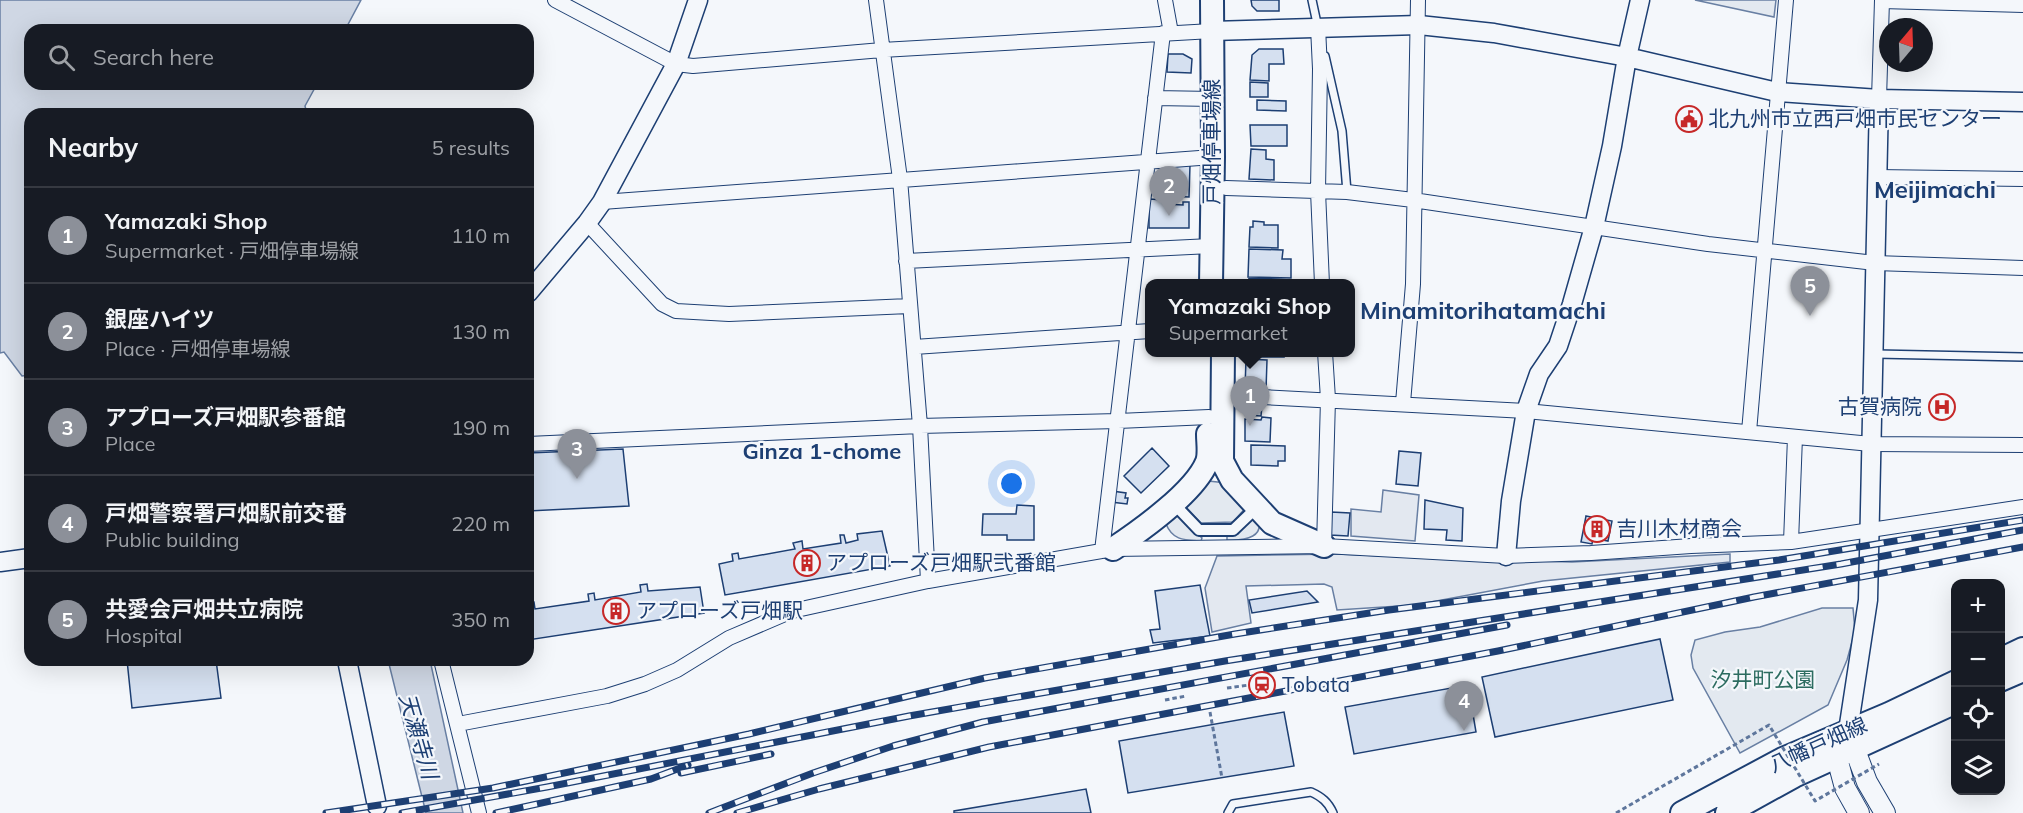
<!DOCTYPE html>
<html lang="en">
<head>
<meta charset="utf-8">
<style>
	:root { --surface:#171b24; --page:#242831; --text:#f1f3f6; --muted:#9ea1a6; --line:#363941; --accent:#8c9099 }
	body { margin:0; font-family:Mulish,"Noto Sans JP",sans-serif; background:var(--page); color:var(--text) }
	.controls { position:absolute; right:18px; bottom:18px; display:grid; overflow:hidden; border-radius:12px; box-shadow:0 6px 24px #0002 }
	.controls button { width:54px; height:54px; display:grid; place-items:center; padding:0; border:0; border-bottom:2px solid var(--line); background:var(--surface); color:var(--text); font:30px sans-serif }
	.compass { position:absolute; left:1879px; top:18px; width:54px; height:54px; border-radius:50%; background:var(--surface); box-shadow:0 6px 24px #0002; rotate:19deg }
	.you { position:absolute; left:1012px; top:484px; width:21px; height:21px; margin:-15px; border:4px solid #fff; border-radius:50%; background:#1a73e8; box-shadow:0 0 0 9px #1a73e833 }
	.badge { display:grid; place-items:center; width:39px; height:39px; border-radius:50%; background:var(--accent); color:#fff; font-size:20px; font-weight:700 }
	.pin { position:absolute; translate:-50% -50px; filter:drop-shadow(0 2px 3px #0008) }
	.pin::after { content:''; position:absolute; top:32px; width:21px; height:18px; background:inherit; clip-path:polygon(0 0,100% 0,50% 100%) }
	.popup { position:absolute; left:1145px; top:279px; width:210px; height:78px; box-sizing:border-box; display:grid; place-content:center; border-radius:12px; background:var(--surface); filter:drop-shadow(0 2px 4px #0005); font-size:20px; white-space:nowrap; color:var(--muted) }
	.popup b { font-size:22px; color:var(--text) }
	.popup::after { content:''; position:absolute; left:50%; top:100%; margin-left:-12px; border:12px solid transparent; border-top-color:var(--surface) }
	.list { margin:0; padding:0; list-style:none }
	h2 { display:flex; justify-content:space-between; align-items:center; height:78px; margin:0; padding:0 24px; font-size:26px }
	h2 small { font-size:20px; font-weight:400; color:var(--muted) }
	.list li { display:grid; grid-template-columns:39px 1fr auto; gap:18px; align-items:center; box-sizing:border-box; height:96px; padding:0 24px; border-top:2px solid var(--line) }
	.list b { display:block; font-size:22px; white-space:nowrap }
	.list p { margin:0; font-size:20px; white-space:nowrap; color:var(--muted) }
	.list em { font-size:20px; font-style:normal; color:var(--muted) }
	.icon { flex:none; width:33px; height:33px; fill:none; stroke:currentColor; stroke-width:2; stroke-linecap:round; stroke-linejoin:round }
	.map { position:relative; flex:none; width:2023px; height:813px; overflow:hidden }
	.search { position:absolute; background:var(--surface); box-shadow:0 6px 24px #0002; left:24px; top:24px; width:510px; height:66px; display:flex; align-items:center; gap:15px; box-sizing:border-box; padding:0 21px; border-radius:18px; color:var(--muted); font-size:22px }
	.panel { position:absolute; background:var(--surface); box-shadow:0 6px 24px #0002; left:24px; top:108px; width:510px; height:558px; border-radius:18px }
	.map>svg:first-child { display:block }
	.green { fill:#e3e9f0; stroke:#687fa3; stroke-width:1.5 }
	.parking { fill:#e3e8f0; stroke:#687fa3; stroke-width:1.5 }
	.water { fill:#cfd7e4; stroke:#687fa3; stroke-width:1.5 }
	.building { fill:#d5e0f0; stroke:#1d3f73; stroke-width:1.5 }
	.lines { fill:none; stroke-linecap:round; stroke-linejoin:round }
	.service-casing { stroke:#1d3f73; stroke-width:10 }
	.pedestrian-casing { stroke:#1d3f73; stroke-width:14 }
	.minor-casing { stroke:#1d3f73; stroke-width:16 }
	.tertiary-casing { stroke:#1d3f73; stroke-width:21 }
	.secondary-casing { stroke:#1d3f73; stroke-width:22 }
	.primary-casing { stroke:#1d3f73; stroke-width:26 }
	.path { stroke:#5e769c; stroke-width:3; stroke-dasharray:4.5 3; stroke-linecap:butt }
	.service { stroke:#f4f7fb; stroke-width:7 }
	.pedestrian { stroke:#f4f7fb; stroke-width:10 }
	.minor { stroke:#f4f7fb; stroke-width:14 }
	.tertiary { stroke:#f4f7fb; stroke-width:18 }
	.secondary { stroke:#f4f7fb; stroke-width:20 }
	.primary { stroke:#f4f7fb; stroke-width:22 }
	.rail-casing { stroke:#1d3f73; stroke-width:7 }
	.rail { stroke:#f4f7fb; stroke-width:4.5; stroke-dasharray:14; stroke-linecap:butt }
	.path-bridge { stroke:#5e769c; stroke-width:3; stroke-dasharray:4.5 3; stroke-linecap:butt }
	.labels { text-anchor:middle; stroke-width:4.5; stroke-linejoin:round; paint-order:stroke }
	.poi-label { font-size:21px; fill:#1d3f73; stroke:#f4f7fb; text-anchor:start }
	.street-label { font-size:21px; fill:#1d3f73; stroke:#f4f7fb }
	.park-label { font-size:21px; fill:#2c6c60; stroke:#f4f7fb }
	.neighbourhood-label { font-size:22px; font-weight:bold; fill:#1d3f73; stroke:#f4f7fb }
	.water-label { font-size:22px; font-style:italic; fill:#1d3f73; stroke:#f4f7fb }
	.quarter-label { font-size:24px; font-weight:bold; fill:#1d3f73; stroke:#f4f7fb }
</style>
</head>
<body>
<div class="map">
<svg width="2023" height="813" viewBox="0 0 2023 813">
	<rect width="100%" height="100%" fill="#f4f7fb"/>
	<path class="green" d="M1695,0H1776L1774,17Z
		M1208,481L1227,483L1249,504L1233,522L1201,523L1180,501Z
		M1172,511L1202,538L1201,541C1185,540 1173,541 1166,524Z
		M1256,514C1268,537 1245,541 1227,540V534H1238Z
		M1822,608H1853L1855,631L1847,660L1828,705L1740,753L1693,668L1691,655L1695,640L1725,632L1760,627Z"/>
	<path class="parking" d="M1383,490L1419,495L1415,541L1351,536V509L1381,512Z
		M1337,554L1457,559L1572,562L1730,554V562L1543,581L1415,605L1337,610L1332,587L1324,584L1246,586L1251,623L1212,632L1205,588L1217,556Z"/>
	<path class="water" d="M0,0H361L345,30H30V84H317L305,106L307,114H30V375L22,376L4,352L0,353Z
		M388,660H430L463,813H426Z"/>
	<path class="building" d="M1251,0H1279V11H1257L1252,6Z
		M1259,49H1283L1284,64H1269V81L1250,80L1252,55Z
		M1168,54H1183L1192,59L1191,73L1167,72Z
		M1250,82L1268,83V97H1250Z
		M1257,100L1286,101V111L1257,110Z
		M1250,125H1287V146H1251Z
		M1251,149L1266,150V159L1274,160V180L1249,179Z
		M1168,164L1190,165L1189,197L1167,196Z
		M1149,199L1165,200V204L1183,205V202H1189V228H1149Z
		M1253,221L1264,222V225H1278V248L1249,247L1250,227H1253Z
		M1249,249L1283,250L1282,259H1291V278L1248,277Z
		M1249,278L1291,280V284H1248Z
		M1247,352H1283L1284,357H1247Z
		M1246,359L1267,360L1266,390L1245,389Z
		M1246,405L1262,406L1261,416L1245,415Z
		M1262,417L1271,418L1270,442L1245,441V419L1261,420Z
		M1251,445L1285,446V461H1278V466L1251,465Z
		M1152,448L1169,466L1141,493L1124,476Z
		M623,449L629,506L528,511V453Z
		M1399,451L1421,453L1418,486L1396,484Z
		M1112,491L1126,493L1125,498H1128L1127,504L1111,502Z
		M1425,500L1463,508L1462,541L1446,540L1447,530L1424,529Z
		M1017,505L1034,506V540H1007V535H982L983,514H1016Z
		M1331,512L1350,513L1348,536L1330,535Z
		M1586,516L1612,521L1608,541L1593,538L1592,544L1581,542Z
		M882,531L890,566L725,595L719,564L733,561L732,554L738,553L739,559L795,549L793,543L802,541L803,549L841,543L840,535H844L846,543L858,540L857,534Z
		M647,584L648,591L700,587L704,613L528,640V603L534,602L535,609L589,601L588,594L594,593L595,600L641,592L640,585Z
		M1200,585L1210,636L1153,643L1150,630L1160,629L1155,591Z
		M1307,591L1318,602L1252,613L1249,600Z
		M1660,639L1673,700L1495,737L1482,677Z
		M127,660H216L221,698L132,708Z
		M1468,685L1476,732L1354,754L1345,707Z
		M1284,712L1294,766L1128,793L1119,741Z
		M1086,789L1091,813H954V811Z"/>
	<g class="lines">
		<defs>
			<path id="service" d="M1312,0L1318,28
				M1325,56L1342,131L1347,192
				M1876,354L2023,357
				M1228,813L1233,804L1311,792C1322,797 1328,802 1333,813"/>
			<path id="pedestrian" d="M1177,507L1199,530H1233L1253,511"/>
			<path id="minor" d="M555,0L676,64L693,66L882,50L1212,31
				M876,0L900,179L920,426L928,581
				M1165,0L1171,33
				M1882,1L2023,5
				M1318,27L1320,69L1318,191L1322,284
				M1155,98L1213,99
				M1879,99L1882,0
				M1876,177L2023,179
				M1226,188L1347,192L1413,200L1708,244L1875,263L2023,268
				M602,202L1213,157
				M587,223L662,304L676,311L729,314L909,306
				M906,261L1211,246
				M914,347L1150,331
				M1223,395L1526,411L1871,444L2023,445
				M1403,403L1413,284L1418,0
				M1749,432L1786,0
				M528,444L920,426L1118,421L1209,417
				M1791,542L1795,437
				M1324,546L1328,399L1325,352
				M1102,551L1163,33
				M441,660L479,813
				M458,724L607,696L645,684L677,670L729,638L792,611L928,581L1113,549L1324,546L1506,556L1591,553L1691,546L1791,542L2023,507"/>
			<path id="tertiary" d="M1212,31L1419,25L1494,33L1627,57L1777,92L1879,99L2023,102
				M528,293L587,223L602,202L676,64L698,0
				M1506,556L1511,501L1526,411L1539,374L1558,346L1572,304L1594,227L1612,146L1627,57L1640,0
				M0,562L30,558
				M347,660L377,806
				M1848,731L1868,600L1879,99"/>
			<path id="secondary" d="M1849,734L1867,782L1885,813
				M1843,744L1837,758L1845,788L1859,813"/>
			<path id="primary" d="M1211,284L1213,157L1212,0
				M1223,352L1222,461L1232,480L1272,523L1324,546
				M1113,549C1140,531 1195,492 1207,462C1210,454 1208,443 1208,434
				M2000,660L2023,649
				M2000,680L2023,670
				M1682,813L1783,759L1889,714L1956,682
				M1727,813L1794,776L1956,702"/>
		</defs>
		<use href="#service" class="service-casing"/>
		<use href="#pedestrian" class="pedestrian-casing"/>
		<use href="#minor" class="minor-casing"/>
		<use href="#tertiary" class="tertiary-casing"/>
		<use href="#secondary" class="secondary-casing"/>
		<use href="#primary" class="primary-casing"/>
		<path class="path" d="M1227,688L1249,685
			M1165,700L1186,696
			M1210,712L1222,778"/>
		<use href="#service" class="service"/>
		<use href="#pedestrian" class="pedestrian"/>
		<use href="#minor" class="minor"/>
		<use href="#tertiary" class="tertiary"/>
		<use href="#secondary" class="secondary"/>
		<use href="#primary" class="primary"/>
		<defs>
			<path id="rail" d="M681,773L771,754
				M326,813L493,788L749,734L985,678L1235,634L1389,610L1779,560L2023,520
				M402,813L547,787L909,716L1225,661L1841,564L2023,530
				M496,813L651,779L688,765
				M709,813L813,773L893,746L983,722L1507,625
				M737,813L819,789L989,747L1498,651L1754,597L2023,547"/>
		</defs>
		<use href="#rail" class="rail-casing"/>
		<use href="#rail" class="rail"/>
		<path class="path-bridge" d="M1616,813L1769,725L1815,801L1879,764"/>
	</g>
	<defs>
		<symbol id="civic-ring" viewBox="-11 -11 22 22"><circle r="9.5" fill="#f4f7fb" stroke="#c62828" stroke-width="1.5"/><path d="M-.6-6.5H3V-4.5H.6V-3L4-1V1h2V6H-6V1h2V-1L-.6-3ZM-1.2 2.5V6h2.4V2.5Z" fill="#c62828"/></symbol>
		<symbol id="hospital-ring" viewBox="-11 -11 22 22"><circle r="9.5" fill="#f4f7fb" stroke="#c62828" stroke-width="1.5"/><path d="M-5-5h3v3.5h4V-5h3V5h-3V1.5h-4V5h-3Z" fill="#c62828"/></symbol>
		<symbol id="building-ring" viewBox="-11 -11 22 22"><circle r="9.5" fill="#f4f7fb" stroke="#c62828" stroke-width="1.5"/><path d="M-4-6H4V6H1V3H-1V6H-4ZM-2.5-4.3h1.7v1.8h-1.7ZM.8-4.3h1.7v1.8H.8ZM-2.5-1h1.7V.8h-1.7ZM.8-1h1.7V.8H.8Z" fill="#c62828"/></symbol>
		<symbol id="station-ring" viewBox="-11 -11 22 22"><circle r="9.5" fill="#f4f7fb" stroke="#c62828" stroke-width="1.5"/><path d="M-3-6H3Q5-6 5-4V2Q5 4 3 4L4.5 6H3L1.5 4h-3L-3 6H-4.5L-3 4Q-5 4-5 2V-4Q-5-6-3-6ZM-3.5-4v3h7v-3ZM-3.5 1v1.5H-2V1ZM2 1v1.5H3.5V1Z" fill="#c62828"/></symbol>
	</defs>
	<g fill-rule="evenodd">
		<use href="#civic-ring" x="1674" y="104" width="30" height="30"/>
		<use href="#hospital-ring" x="1927" y="392" width="30" height="30"/>
		<use href="#building-ring" x="1582" y="514" width="30" height="30"/>
		<use href="#building-ring" x="792" y="548" width="30" height="30"/>
		<use href="#building-ring" x="601" y="596" width="30" height="30"/>
		<use href="#station-ring" x="1247" y="670" width="30" height="30"/>
	</g>
	<g class="labels">
		<g class="poi-label">
			<text x="1708" y="126">北九州市立西戸畑市民センター</text>
			<text x="1922" y="414" text-anchor="end">古賀病院</text>
			<text x="1616" y="536">吉川木材商会</text>
			<text x="826" y="570">アプローズ戸畑駅弐番館</text>
			<text x="636" y="618">アプローズ戸畑駅</text>
			<text x="1282" y="692">Tobata</text>
		</g>
		<g class="street-label">
			<text transform="translate(1212 142) rotate(-90)" y="7">戸畑停車場線</text>
			<text transform="translate(1818 745) rotate(-24)" y="7">八幡戸畑線</text>
		</g>
		<g class="park-label">
			<text x="1763" y="687">汐井町公園</text>
		</g>
		<g class="neighbourhood-label">
			<text x="822" y="459">Ginza 1-chome</text>
		</g>
		<g class="water-label">
			<text transform="translate(419 736) rotate(74)" y="8">天瀬寺川</text>
		</g>
		<g class="quarter-label">
			<text x="1935" y="198">Meijimachi</text>
			<text x="1483" y="319">Minamitorihatamachi</text>
		</g>
	</g>
</svg>
<div class="controls">
<button>+</button>
<button>−</button>
<button><svg class="icon" aria-label="locate" viewBox="0 0 24 24"><circle cx="12" cy="12" r="6"/><path d="M12 2v4M12 18v4M2 12h4M18 12h4"/></svg></button>
<button><svg class="icon" aria-label="layers" viewBox="0 0 24 24"><path d="M12 4l9 5-9 5-9-5zM3 14l9 5 9-5"/></svg></button>
</div>
<svg class="compass" viewBox="-18 -18 36 36"><path d="M0-13l5 13h-10z" fill="#e53935"/><path d="M0 13l5-13h-10z" fill="#9ea1a6"/></svg>
<div class="you"></div>
<div class="pin badge" style="left:1250px;top:426px">1</div>
<div class="popup"><b>Yamazaki Shop</b>Supermarket</div>
<div class="pin badge" style="left:1169px;top:216px">2</div>
<div class="pin badge" style="left:577px;top:479px">3</div>
<div class="pin badge" style="left:1464px;top:731px">4</div>
<div class="pin badge" style="left:1810px;top:316px">5</div>
<div class="search"><svg class="icon" aria-label="search" viewBox="0 0 24 24"><circle cx="10" cy="10" r="6"/><path d="M15 15l6 6"/></svg>Search here</div>
<section class="panel">
<h2>Nearby<small>5 results</small></h2>
<ul class="list">
<li><span class="badge">1</span><div><b>Yamazaki Shop</b><p>Supermarket · 戸畑停車場線</p></div><em>110 m</em></li>
<li><span class="badge">2</span><div><b>銀座ハイツ</b><p>Place · 戸畑停車場線</p></div><em>130 m</em></li>
<li><span class="badge">3</span><div><b>アプローズ戸畑駅参番館</b><p>Place</p></div><em>190 m</em></li>
<li><span class="badge">4</span><div><b>戸畑警察署戸畑駅前交番</b><p>Public building</p></div><em>220 m</em></li>
<li><span class="badge">5</span><div><b>共愛会戸畑共立病院</b><p>Hospital</p></div><em>350 m</em></li>
</ul>
</section>
</div>
</body>
</html>
